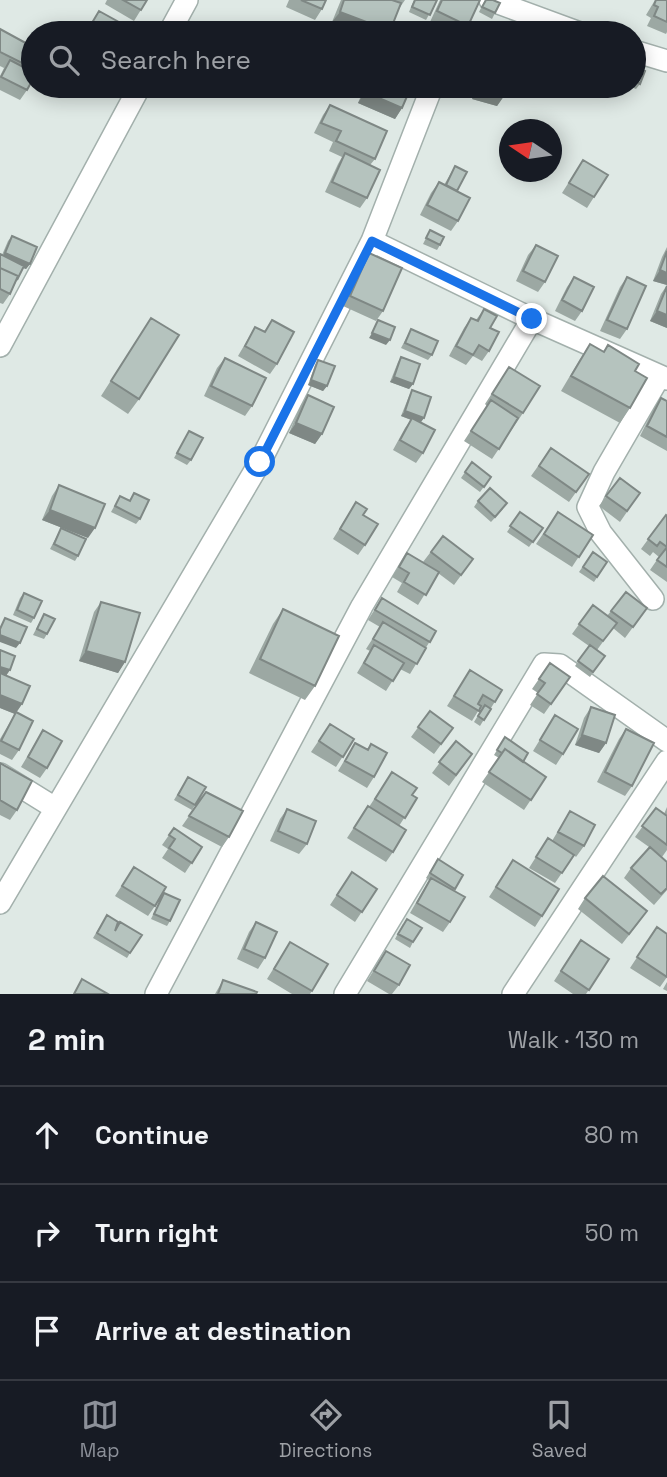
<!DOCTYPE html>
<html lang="en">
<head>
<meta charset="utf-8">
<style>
	:root { --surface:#171b24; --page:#20242c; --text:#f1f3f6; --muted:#9ea1a6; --line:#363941; --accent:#8c9099 }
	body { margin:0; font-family:"Space Grotesk",sans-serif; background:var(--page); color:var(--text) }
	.compass { position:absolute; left:499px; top:119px; width:63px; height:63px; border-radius:50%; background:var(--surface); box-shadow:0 4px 18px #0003; rotate:283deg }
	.stop { position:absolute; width:21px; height:21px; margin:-16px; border:5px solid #1a73e8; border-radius:50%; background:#fff }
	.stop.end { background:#1a73e8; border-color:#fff; box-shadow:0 2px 7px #0008 }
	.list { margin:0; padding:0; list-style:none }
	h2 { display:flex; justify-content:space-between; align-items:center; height:91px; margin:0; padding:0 28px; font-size:30px }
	h2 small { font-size:23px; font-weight:400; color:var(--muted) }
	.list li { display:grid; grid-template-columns:46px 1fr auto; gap:21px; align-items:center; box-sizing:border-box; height:98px; padding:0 28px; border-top:2px solid var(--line) }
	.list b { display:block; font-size:26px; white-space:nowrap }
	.list em { font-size:23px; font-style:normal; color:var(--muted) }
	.icon { flex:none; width:38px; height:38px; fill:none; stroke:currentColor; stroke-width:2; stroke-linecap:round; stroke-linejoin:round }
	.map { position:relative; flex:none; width:667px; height:994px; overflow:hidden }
	.search { position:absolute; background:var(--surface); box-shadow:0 4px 18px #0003; left:21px; right:21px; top:21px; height:77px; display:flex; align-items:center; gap:18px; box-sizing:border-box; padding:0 24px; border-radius:38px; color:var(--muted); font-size:26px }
	.sheet { height:385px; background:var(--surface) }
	nav { display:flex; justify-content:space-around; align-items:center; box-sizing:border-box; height:98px; border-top:2px solid var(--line); background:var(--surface); font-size:19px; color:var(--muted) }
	nav a { display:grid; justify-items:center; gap:4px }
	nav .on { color:var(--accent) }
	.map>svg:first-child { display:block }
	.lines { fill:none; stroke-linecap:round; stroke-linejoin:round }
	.street-casing { stroke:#a3b0ac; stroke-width:24 }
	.street { stroke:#fff; stroke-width:21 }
	.wall { fill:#9ca8a3 }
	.shaded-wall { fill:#7f8885 }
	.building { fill:#b5c3be; stroke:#7f8885; stroke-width:2 }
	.route { stroke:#1a73e8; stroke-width:9 }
</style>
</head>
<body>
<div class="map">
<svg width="667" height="994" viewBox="0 0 667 994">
	<rect width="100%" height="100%" fill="#dfe9e5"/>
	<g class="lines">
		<defs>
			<path id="street" d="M490,0L580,33
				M169,33L187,0
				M634,51L667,61
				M372,241L532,319L667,379
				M0,346L140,86
				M653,599L601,533L588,507L604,472L659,377
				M0,774L55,808
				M0,903L260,462L372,241L430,92
				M156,994L362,606L532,319
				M345,994L544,664L560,665L667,741
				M513,994L667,761"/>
		</defs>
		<use href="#street" class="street-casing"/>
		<use href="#street" class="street"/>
	</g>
	<path class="wall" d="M107,0H147L134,21L105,4Z
		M289,0H326L322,9L315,20L286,7Z
		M341,0H405L398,10L388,33H362L332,22Z
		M414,0H437L426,20L409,12Z
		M440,0H480L468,26L463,33H456L430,22Z
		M485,0H493L495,13L492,19L479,12Z
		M655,0H667V32L666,34L647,26L651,18L646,15Z
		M0,29L33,47L22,67L27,90L20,100L0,90V76L4,68L0,66Z
		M634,66L640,84L636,89L629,86H634Z
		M365,86H408L402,108L395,119L358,103Z
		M476,86H507L504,96L497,106L472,99Z
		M330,105L375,159L370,165L367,198L360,208L325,192L338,164L342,157L329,151L333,142L314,133L323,115Z
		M583,160L594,197L587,208L562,193Z
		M455,166L458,221L451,231L420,215L431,193L439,182L444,185Z
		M430,230L440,245L437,250L423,244Z
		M12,236L30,264L26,269L23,268L10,294L3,304L0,303V254L2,255L8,241Z
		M536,245L545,282L538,292L516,281L528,255Z
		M667,247V328L650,321L661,294L667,285L653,281L662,257Z
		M369,253L383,311L376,321L343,306L362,264Z
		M574,277L582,311L575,321L555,311L567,287Z
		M627,277V329L620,339L600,331L620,287Z
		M484,309L490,328L489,351L482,361L473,356L466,365L449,356L464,328L471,318L476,320Z
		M151,318L139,399L128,414L101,396Z
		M272,320L277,364L270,374L238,356L255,327L264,332Z
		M411,329L432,355L428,360L401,348Z
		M590,344L603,352L608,345L635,371L630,408L620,423L561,391L580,359Z
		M401,357L413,384L409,389L390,382L398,362Z
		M225,358L252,406L245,416L204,396L217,368Z
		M318,360L327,386L323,391L308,385L315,365Z
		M509,367L523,413L492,459L464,441L487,406L485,404Z
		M412,390L424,418L421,422L423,453L416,463L393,450L405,428L411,420L401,416L409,396Z
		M308,395L322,434L315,444L289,433L301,405Z
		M661,398L667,401V451L640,436L654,408Z
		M189,431L191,460L187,465L174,458Z
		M551,448L589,474L569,502L531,476Z
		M472,462L491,477L480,492L461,478Z
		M620,478L640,493L620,522L599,506Z
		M59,485L88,538L42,520L52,496Z
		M134,493L140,519L136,524L111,512L120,496L129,501Z
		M478,501L503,509L491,522L474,507Z
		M356,502L363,515L365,545L358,555L333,539Z
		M520,512L543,528L529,547L507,532Z
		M558,512L593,535L572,567L536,544Z
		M666,515L667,516V582L650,570L659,557L653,552L650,556L641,549Z
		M61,528L78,556L75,561L50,549Z
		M443,536L473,559L454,585L438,573L418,605L397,592L402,583L392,577L407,553L423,562Z
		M593,552L607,562L594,582L579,572Z
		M626,592L647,608L625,638L613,628L597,650L605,656L590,677L575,666L589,646L572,634L593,605L607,616Z
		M24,593L34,618L31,623L13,615L20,598Z
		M382,598L436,631L410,674L400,669L386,691L357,673L370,651L366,649L380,627L368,620Z
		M101,602L125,662L118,673L79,661L94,612Z
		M283,609L315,686L305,700L249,673L273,624Z
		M44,614L47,634L44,639L33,635Z
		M550,663L570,677L544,714L530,705L538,693L532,689Z
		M470,670L502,690L480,726L474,722L482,709L480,708L472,721L447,706Z
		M22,704L16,713L19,750L12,760L0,754V739L15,714L0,708Z
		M591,707L606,743L599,753L575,745L584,718Z
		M430,711L453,728L434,754L411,737Z
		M555,715L563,754L556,765L533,751Z
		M330,724L354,739L336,767L311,752Z
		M626,729L632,786L625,796L597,782L619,739Z
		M43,730L47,768L40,778L21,767Z
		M505,737L523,761L546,777L524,810L482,782L499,758L494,755Z
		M456,741L465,764L449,786L432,773Z
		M355,743L367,750L371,744L374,777L367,788L338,771Z
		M0,763L17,810L10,820L0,815Z
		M392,772L412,795L417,798L399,826L393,852L386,862L347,838L368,806L369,807Z
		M188,777L195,805L192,810L174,800Z
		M206,792L229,837L222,847L182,826Z
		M667,807V850L662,857L656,852L667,890L654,905L624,878L631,868L649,847L635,837L656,808L664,814Z
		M287,809L307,844L299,854L270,841L280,819Z
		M570,811L584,846L576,857L574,855L555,883L529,868L548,838L552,841Z
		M174,828L202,847L185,873L162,858L168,849L162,845Z
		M438,859L463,875L454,890L450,922L443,932L410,913L429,880L426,878Z
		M513,860L542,916L535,927L489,897Z
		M134,867L155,906L148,916L115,896Z
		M352,872L377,889L355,922L330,905Z
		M164,893L170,921L167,926L151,919L161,898Z
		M585,898L640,921L622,944L578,909Z
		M107,915L130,953L127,958L93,938Z
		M256,922L265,958L258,969L237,959L249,932Z
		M403,924L413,942L410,948L395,939Z
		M657,927L667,977L660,987L630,968Z
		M581,940L609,959L586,994H573L554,981Z
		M290,942L328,964L310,994H292L267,979Z
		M386,951L399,985L392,994H389L367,981Z
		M223,980L256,994H215Z
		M667,982V991L663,989Z"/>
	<path class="shaded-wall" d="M340,12L390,31L388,33H362L332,22Z
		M324,86H345L348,87L341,97L322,89Z
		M568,86H585L599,91L596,97Z
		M479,89L504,96L497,106L472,99Z
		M365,92L402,108L395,119L358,103Z
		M513,172H534L530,177Z
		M5,253L30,264L26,269L1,258Z
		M660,270L667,273V285L653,281Z
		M657,311L667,315V328L650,321Z
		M372,333L390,340L386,345L369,338Z
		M394,377L413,384L409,389L390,382Z
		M311,380L327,386L323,391L308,385Z
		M405,411L424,418L420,423L401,416Z
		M296,423L322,434L315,444L289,433Z
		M50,510L95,528L88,538L42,520Z
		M0,635L20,643L16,648L0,642Z
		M86,651L125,662L118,673L79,661Z
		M0,667L10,670L6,676L0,673Z
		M0,695L22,704L15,714L0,708Z
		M582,735L606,743L599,753L575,745Z"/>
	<path class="building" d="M123,0H147L141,10Z
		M301,0H326L322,9Z
		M344,0H392L401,3L390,31L340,12Z
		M415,0H437L430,15L412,7Z
		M442,0H480L468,26L437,11Z
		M486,0H493L500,3L495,13L482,7Z
		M656,0H667V22L654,16L658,7L654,5Z
		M99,11L135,31L133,33H86Z
		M0,29L33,47L24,64L0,52Z
		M10,60L33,72V79L27,90L1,77Z
		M634,66L645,71L640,84L634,81Z
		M368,86H408L411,87L402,108L365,92Z
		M480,86H507L504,96L479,89Z
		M585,86H602L599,91Z
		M330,105L387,131L375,159L336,141L341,131L321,123Z
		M345,153L380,170L367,198L332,182Z
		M583,160L608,175L594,197L569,183Z
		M455,166L467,172L457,191L446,185Z
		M439,182L470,198L458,221L427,205Z
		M430,230L444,237L440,245L426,238Z
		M12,236L37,247L30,264L5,253Z
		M536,245L558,256L545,282L523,271Z
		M667,251V273L660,270Z
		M369,253L402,268L383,311L350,296Z
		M0,254L24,266L17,280L18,276L0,268Z
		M0,268L18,276L10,294L0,289Z
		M574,277L594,287L582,311L562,300Z
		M627,277L646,286L627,329L607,320Z
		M667,286V315L657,311Z
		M484,309L497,316L490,328L499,332L489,351L479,345L473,355L456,346L471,318L478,321Z
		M151,318L179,335L139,399L111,381Z
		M272,320L294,332L277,364L245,346L255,327L265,332Z
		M378,320L395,327L390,340L372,333Z
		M411,329L438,341L432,355L405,343Z
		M590,344L604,352L608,345L639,364L635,371L647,378L630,408L571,376Z
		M401,357L420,364L413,384L394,377Z
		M225,358L266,378L252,406L211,386Z
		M318,360L335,366L327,386L311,380Z
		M509,367L540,386L523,413L492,394Z
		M412,390L431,397L424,418L405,411Z
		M308,395L334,407L322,434L296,423Z
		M661,398L667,401V437L647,426Z
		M491,400L518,418L499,449L471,431Z
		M412,418L435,430L423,453L400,440Z
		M189,431L203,438L191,460L177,453Z
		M551,448L589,474L576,492L539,466Z
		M472,462L491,477L484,487L465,472Z
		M620,478L640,493L627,511L606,496Z
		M59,485L105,504L95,528L50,510Z
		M490,488L507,503L495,517L478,501Z
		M134,493L149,500L140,519L115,506L120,496L130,501Z
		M356,502L367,509L363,515L378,524L365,545L340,529Z
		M520,512L543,528L533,542L510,526Z
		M558,512L593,535L579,557L544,534Z
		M666,515L667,516V567L657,560L667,547L660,542L657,546L648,539Z
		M61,528L86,539L78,556L54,544Z
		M443,536L473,559L461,575L431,552Z
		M593,552L607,562L597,577L583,567Z
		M407,553L439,572L426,595L404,582L409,573L399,567Z
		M626,592L647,608L633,627L611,611Z
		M24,593L42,601L34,618L17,610Z
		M382,598L436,631L430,642L375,610Z
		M101,602L140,613L125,662L86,651Z
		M593,605L617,623L603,641L579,624Z
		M283,609L339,636L315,686L260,659Z
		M44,614L55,619L47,634L37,629Z
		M5,618L27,627L20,643L0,635V629Z
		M383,622L426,648L417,664L373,639Z
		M374,645L404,663L393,681L364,663Z
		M590,645L605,656L593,672L578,661Z
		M0,650L15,656L10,670L0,667Z
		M550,663L570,677L551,704L537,694L545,683L539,679Z
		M470,670L502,690L495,702L483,695L478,704L481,706L479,711L454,696Z
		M0,673L30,686L22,704L0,695Z
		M485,705L491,709L484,720L478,716Z
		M591,707L615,715L606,743L582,735Z
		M430,711L453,728L441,744L418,727Z
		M16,712L33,721L19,750L1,741Z
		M555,715L578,729L563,754L540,740Z
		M330,724L354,739L343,757L319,741Z
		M626,729L654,743L632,786L605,772Z
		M43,730L62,741L47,768L28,757Z
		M505,737L528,753L523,762L505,749L502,753L497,750Z
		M456,741L472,754L456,775L439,762Z
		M355,743L368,750L371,744L387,753L374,777L345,761Z
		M505,749L546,777L531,800L489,772Z
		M0,763L32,781L17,810L0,800Z
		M392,772L417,788L412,795L417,798L405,818L375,799Z
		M188,777L206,787L195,805L178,795Z
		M206,792L243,811L229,837L189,816Z
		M368,806L406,830L393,852L354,828Z
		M656,808L667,816V845L642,826Z
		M287,809L316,821L307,844L278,831Z
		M570,811L595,825L584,846L558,832Z
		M174,828L202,847L192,863L169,848L175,839L169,835Z
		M548,838L574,855L562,873L536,857Z
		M650,847L667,862V888L661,894L631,868Z
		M438,859L463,875L455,889L430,873Z
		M513,860L559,889L542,916L496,887Z
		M134,867L166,887L155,906L122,886Z
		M352,872L377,889L362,912L337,895Z
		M603,876L647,911L629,934L585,898Z
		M431,878L465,897L450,922L417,903Z
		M164,893L180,900L170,921L154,914Z
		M107,915L118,922L115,931L120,922L142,935L130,953L97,933Z
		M407,919L422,928L413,942L398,934Z
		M256,922L277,932L265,958L244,949Z
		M657,927L667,934V977L637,957Z
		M581,940L609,959L589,990L561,971Z
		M290,942L328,964L312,991L274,969Z
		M386,951L410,965L399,985L374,971Z
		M82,979L108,994H74Z
		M223,980L257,992L256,994H218Z"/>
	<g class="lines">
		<path class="route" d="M260,462L372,241L532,319"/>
	</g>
</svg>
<svg class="compass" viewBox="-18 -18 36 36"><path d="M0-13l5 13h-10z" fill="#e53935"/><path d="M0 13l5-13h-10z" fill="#9ea1a6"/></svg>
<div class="stop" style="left:260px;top:462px"></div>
<div class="stop end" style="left:532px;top:319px"></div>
<div class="search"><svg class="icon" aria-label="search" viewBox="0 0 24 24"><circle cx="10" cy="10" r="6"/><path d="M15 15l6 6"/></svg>Search here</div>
</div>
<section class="sheet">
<h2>2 min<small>Walk · 130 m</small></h2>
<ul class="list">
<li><svg class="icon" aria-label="ahead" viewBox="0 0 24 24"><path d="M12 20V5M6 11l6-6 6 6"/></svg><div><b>Continue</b></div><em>80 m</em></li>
<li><svg class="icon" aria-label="right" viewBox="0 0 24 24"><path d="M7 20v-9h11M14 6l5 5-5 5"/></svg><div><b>Turn right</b></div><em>50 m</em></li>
<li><svg class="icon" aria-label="arrive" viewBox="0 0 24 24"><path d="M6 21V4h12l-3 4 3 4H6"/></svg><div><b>Arrive at destination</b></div></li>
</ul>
</section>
<nav>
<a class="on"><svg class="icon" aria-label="map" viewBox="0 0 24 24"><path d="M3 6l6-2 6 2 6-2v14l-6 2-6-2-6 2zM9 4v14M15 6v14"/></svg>Map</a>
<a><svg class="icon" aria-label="directions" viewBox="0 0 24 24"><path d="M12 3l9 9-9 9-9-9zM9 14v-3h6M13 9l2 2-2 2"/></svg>Directions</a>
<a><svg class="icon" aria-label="saved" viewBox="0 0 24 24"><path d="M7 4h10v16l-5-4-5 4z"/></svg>Saved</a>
</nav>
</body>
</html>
